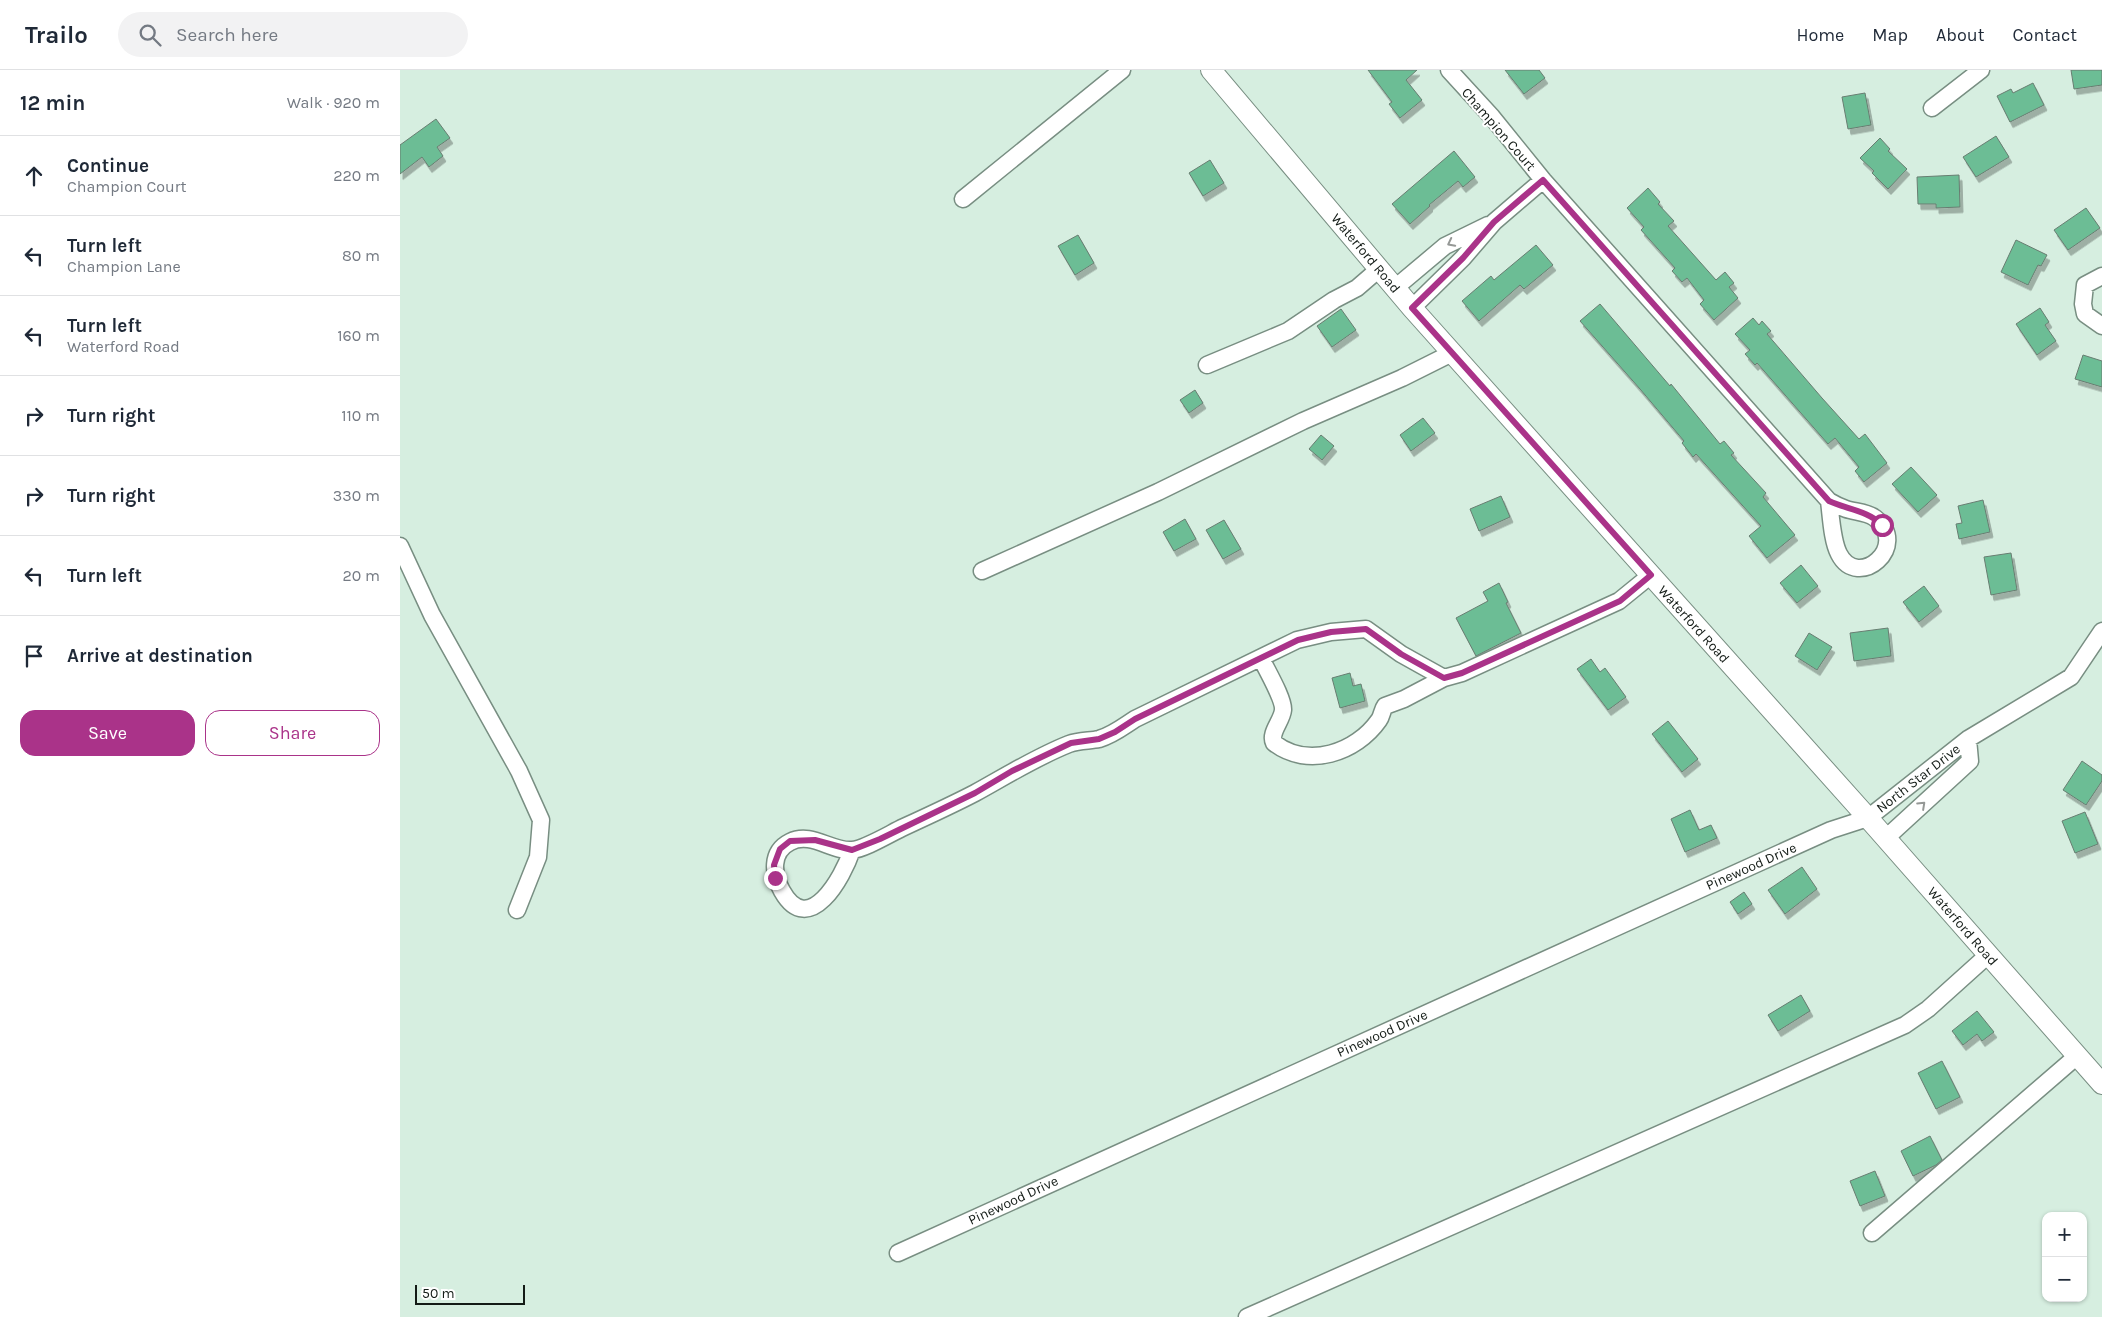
<!DOCTYPE html>
<html lang="en">
<head>
<meta charset="utf-8">
<style>
	:root { --surface:#fff; --page:#f2f2f3; --text:#1f2937; --muted:#747a83; --line:#e0e1e3; --accent:#aa3389 }
	body { margin:0; font-family:Karla,sans-serif; background:var(--page); color:var(--text) }
	.controls { position:absolute; right:15px; bottom:15px; display:grid; overflow:hidden; border-radius:10px; box-shadow:0 1px 4px #0004 }
	.controls button { width:45px; height:45px; display:grid; place-items:center; padding:0; border:0; border-bottom:1px solid var(--line); background:var(--surface); color:var(--text); font:25px sans-serif }
	.scale { position:absolute; left:15px; bottom:12px; width:110px; box-sizing:border-box; padding-left:5px; border:2px solid #131b16; border-top:0; font-size:14px; line-height:18px; white-space:nowrap; color:#131b16; -webkit-text-stroke:4px #fff; paint-order:stroke }
	.stop { position:absolute; width:15px; height:15px; margin:-11px; border:4px solid #aa3389; border-radius:50%; background:#fff }
	.stop.end { background:#aa3389; border-color:#fff; box-shadow:0 1px 5px #0008 }
	.list { margin:0; padding:0; list-style:none }
	h2 { display:flex; justify-content:space-between; align-items:center; height:65px; margin:0; padding:0 20px; font-size:21px }
	h2 small { font-size:16px; font-weight:400; color:var(--muted) }
	.list li { display:grid; grid-template-columns:32px 1fr auto; gap:15px; align-items:center; box-sizing:border-box; height:80px; padding:0 20px; border-top:1px solid var(--line) }
	.list b { display:block; font-size:19px; white-space:nowrap }
	.list p { margin:0; font-size:16px; white-space:nowrap; color:var(--muted) }
	.list em { font-size:16px; font-style:normal; color:var(--muted) }
	.actions { display:flex; gap:10px; padding:15px 20px }
	.actions a { flex:1; padding:11px 0; border:1px solid var(--accent); border-radius:15px; text-align:center; font-size:18px; color:var(--accent) }
	.actions .main { background:var(--accent); color:#fff }
	.icon { flex:none; width:28px; height:28px; fill:none; stroke:currentColor; stroke-width:2; stroke-linecap:round; stroke-linejoin:round }
	.map { position:relative; flex:none; width:1702px; height:1247px; overflow:hidden }
	header { display:flex; align-items:center; gap:30px; box-sizing:border-box; height:70px; padding:0 25px; background:var(--surface); border-bottom:1px solid var(--line) }
	header strong { font-size:24px }
	nav { display:flex; gap:28px; margin-inline-start:auto; font-size:18px }
	.search { width:350px; height:45px; background:var(--page); display:flex; align-items:center; gap:12px; box-sizing:border-box; padding:0 18px; border-radius:28px; color:var(--muted); font-size:19px }
	main { display:flex }
	aside { flex:1; background:var(--surface) }
	.map>svg:first-child { display:block }
	.building { fill:#6cbd95; stroke:#687d71; filter:url(#shadow) }
	.lines { fill:none; stroke-linecap:round; stroke-linejoin:round }
	.minor-casing { stroke:#788e82; stroke-width:19 }
	.major-casing { stroke:#788e82; stroke-width:22 }
	.minor { stroke:#fff; stroke-width:16 }
	.major { stroke:#fff; stroke-width:20 }
	.oneway { stroke:#959896 }
	.route { stroke:#aa3389; stroke-width:6 }
	.labels { text-anchor:middle; stroke-width:4; stroke-linejoin:round; paint-order:stroke }
	.street-label { font-size:14px; fill:#131b16; stroke:#fff }
</style>
</head>
<body>
<header>
<strong>Trailo</strong>
<div class="search"><svg class="icon" aria-label="search" viewBox="0 0 24 24"><circle cx="10" cy="10" r="6"/><path d="M15 15l6 6"/></svg>Search here</div>
<nav><a>Home</a><a>Map</a><a>About</a><a>Contact</a></nav>
</header>
<main>
<aside>
<h2>12 min<small>Walk · 920 m</small></h2>
<ul class="list">
<li><svg class="icon" aria-label="ahead" viewBox="0 0 24 24"><path d="M12 20V5M6 11l6-6 6 6"/></svg><div><b>Continue</b><p>Champion Court</p></div><em>220 m</em></li>
<li><svg class="icon" aria-label="left" viewBox="0 0 24 24"><path d="M17 20v-9H6M10 6l-5 5 5 5"/></svg><div><b>Turn left</b><p>Champion Lane</p></div><em>80 m</em></li>
<li><svg class="icon" aria-label="left" viewBox="0 0 24 24"><path d="M17 20v-9H6M10 6l-5 5 5 5"/></svg><div><b>Turn left</b><p>Waterford Road</p></div><em>160 m</em></li>
<li><svg class="icon" aria-label="right" viewBox="0 0 24 24"><path d="M7 20v-9h11M14 6l5 5-5 5"/></svg><div><b>Turn right</b></div><em>110 m</em></li>
<li><svg class="icon" aria-label="right" viewBox="0 0 24 24"><path d="M7 20v-9h11M14 6l5 5-5 5"/></svg><div><b>Turn right</b></div><em>330 m</em></li>
<li><svg class="icon" aria-label="left" viewBox="0 0 24 24"><path d="M17 20v-9H6M10 6l-5 5 5 5"/></svg><div><b>Turn left</b></div><em>20 m</em></li>
<li><svg class="icon" aria-label="arrive" viewBox="0 0 24 24"><path d="M6 21V4h12l-3 4 3 4H6"/></svg><div><b>Arrive at destination</b></div></li>
</ul>
<div class="actions"><a class="main">Save</a><a>Share</a></div>
</aside>
<div class="map">
<svg width="1702" height="1247" viewBox="0 0 1702 1247">
	<defs>
		<filter id="shadow"><feDropShadow dx="3" dy="5.5" stdDeviation="0" flood-color="#0004"/></filter>
	</defs>
	<rect width="100%" height="100%" fill="#d6eee0"/>
	<path class="building" d="M968,0H1017L1006,10L1022,30L1000,48L989,34L992,32Z
		M1105,0H1139L1145,8L1124,24Z
		M1671,0H1702V15L1674,19Z
		M1633,13L1644,35L1610,52L1597,26L1611,19L1613,23Z
		M1465,23L1471,55L1448,59L1442,27Z
		M36,49L50,68L37,77L43,86L29,97L22,87L0,104V75Z
		M1596,66L1609,87L1576,107L1563,87Z
		M1480,68L1490,79L1488,81L1507,99L1488,119L1472,103L1474,101L1460,88Z
		M1054,81L1075,107L1063,117L1058,111L1029,135L1030,136L1010,154L992,134Z
		M810,90L824,113L803,126L789,103Z
		M1559,105L1560,137L1536,138V134H1518L1517,107Z
		M1248,118L1260,132L1258,134L1274,151L1268,156L1316,210L1325,202L1334,213L1329,217L1338,228L1314,250L1300,234L1304,230L1287,208L1282,212L1272,201L1275,198L1241,160L1244,157L1227,138Z
		M1686,138L1700,158L1668,180L1654,160Z
		M678,165L694,193L675,205L658,176Z
		M1616,170L1647,185L1641,196L1638,195L1628,215L1601,202Z
		M1136,175L1153,195L1124,219L1120,215L1079,251L1062,231L1091,206L1094,210Z
		M1200,234L1270,316L1271,314L1320,374L1324,371L1334,383L1331,385L1366,423L1363,427L1395,465L1367,488L1349,466L1361,456L1296,384L1293,387L1282,373L1284,371L1240,319L1180,251Z
		M1640,238L1649,252L1645,255L1656,271L1637,285L1616,254Z
		M941,239L956,260L932,277L917,256Z
		M1353,248L1359,255L1362,251L1371,261L1367,264L1422,328L1459,369L1465,364L1487,393L1464,412L1455,401L1459,397L1435,368L1428,374L1357,293L1355,295L1345,284L1350,280L1335,264Z
		M1683,285L1702,291V317L1675,309Z
		M795,320L803,333L789,343L780,330Z
		M1023,348L1035,363L1011,381L1000,365Z
		M921,365L934,376L922,390L909,379Z
		M1511,397L1537,425L1518,442L1492,414Z
		M1101,426L1110,447L1079,461L1070,439Z
		M1583,430L1590,462L1559,469L1556,454L1562,453L1558,436Z
		M785,449L796,469L774,481L763,462Z
		M824,450L841,479L823,489L806,460Z
		M1611,483L1617,520L1591,525L1584,487Z
		M1401,495L1418,516L1397,533L1380,513Z
		M1099,513L1108,532L1106,533L1121,563L1076,586L1056,548L1088,531L1083,522Z
		M1524,516L1539,536L1519,552L1503,532Z
		M1488,558L1491,586L1454,591L1450,563Z
		M1409,563L1432,577L1417,600L1395,586Z
		M1191,589L1200,602L1205,598L1226,627L1208,640L1177,599Z
		M950,603L953,616L961,614L965,631L940,638L932,608Z
		M1268,651L1298,689L1282,702L1252,664Z
		M1682,691L1702,705V711L1686,735L1663,720Z
		M1290,740L1299,760L1311,755L1317,768L1285,782L1271,749Z
		M1685,742L1698,774L1675,783L1662,751Z
		M1402,797L1417,819L1385,844L1368,820Z
		M1344,822L1352,834L1338,844L1330,832Z
		M1401,925L1410,941L1378,961L1368,945Z
		M1577,941L1594,962L1582,971L1577,964L1563,975L1552,961Z
		M1542,991L1560,1027L1536,1039L1518,1003Z
		M1530,1066L1542,1090L1536,1095L1513,1106L1501,1081Z
		M1475,1101L1485,1126L1460,1136L1450,1111Z"/>
	<g class="lines">
		<defs>
			<path id="minor" d="M1049,0L1092,47L1143,110L1429,431C1434,434 1440,437 1446,439C1455,442 1467,442 1475,448C1511,476 1458,521 1439,484C1432,471 1431,446 1429,431
				M1532,38L1581,0
				M563,129L722,0
				M1702,206L1685,215L1683,234L1685,244L1702,256
				M995,218L1045,176L1088,155
				M1012,238L1063,188L1094,152L1143,110
				M807,295L888,261L934,230L957,218L979,199
				M0,476L32,545L119,701L141,750L138,787L117,840
				M582,501L758,422L903,351L1002,308L1052,283
				M861,588C866,599 884,629 883,640C882,651 869,663 874,673C908,699 956,683 979,650C982,646 982,640 985,636L1004,629L1044,608
				M1486,768L1570,691L1568,669
				M452,780C443,807 409,869 382,821C373,805 370,782 390,772C411,761 432,782 452,780C465,779 491,763 504,757C528,746 552,735 575,723C606,706 636,687 669,674C679,670 690,671 699,669C713,665 724,656 735,649L897,570L931,562L966,559L1001,584L1044,608L1062,603L1219,531L1251,505
				M1472,1163L1677,986
				M498,1183L1431,760L1468,748L1568,669L1671,607L1702,561
				M847,1247L1505,955L1528,939L1588,885"/>
			<path id="major" d="M811,0L1012,238L1468,748L1702,1014"/>
		</defs>
		<use href="#minor" class="minor-casing"/>
		<use href="#major" class="major-casing"/>
		<use href="#minor" class="minor"/>
		<use href="#major" class="major"/>
	</g>
	<defs><path id="oneway-chevron" d="M-2-3.5L2.5 0L-2 3.5" fill="none" stroke-width="1.6" stroke-linecap="round" stroke-linejoin="round" transform="scale(1.25)"/></defs>
	<g class="oneway">
		<use href="#oneway-chevron" transform="translate(1051 173) rotate(153)"/>
		<use href="#oneway-chevron" transform="translate(1522 735) rotate(-43)"/>
	</g>
	<g class="lines">
		<path class="route" d="M375,808L374,795L380,779L390,771L415,770L452,780L480,769L575,723L612,701L671,673L699,669L715,662L735,649L898,570L931,562L966,559L1001,584L1044,608L1062,603L1220,531L1251,505L1012,238L1063,188L1094,152L1143,110L1429,431C1446,439 1469,441 1482,455"/>
	</g>
	<g class="labels">
		<g class="street-label">
			<text transform="translate(1099 59) rotate(49)" y="5">Champion Court</text>
			<text transform="translate(966 183) rotate(50)" y="5">Waterford Road</text>
			<text transform="translate(1294 554) rotate(48)" y="5">Waterford Road</text>
			<text transform="translate(1518 708) rotate(-38)" y="5">North Star Drive</text>
			<text transform="translate(1351 796) rotate(-24)" y="5">Pinewood Drive</text>
			<text transform="translate(1563 856) rotate(49)" y="5">Waterford Road</text>
			<text transform="translate(982 963) rotate(-24)" y="5">Pinewood Drive</text>
			<text transform="translate(613 1130) rotate(-25)" y="5">Pinewood Drive</text>
		</g>
	</g>
</svg>
<div class="controls">
<button>+</button>
<button>−</button>
</div>
<div class="scale">50 m</div>
<div class="stop" style="left:1482px;top:455px"></div>
<div class="stop end" style="left:375px;top:808px"></div>
</div>
</main>
</body>
</html>
